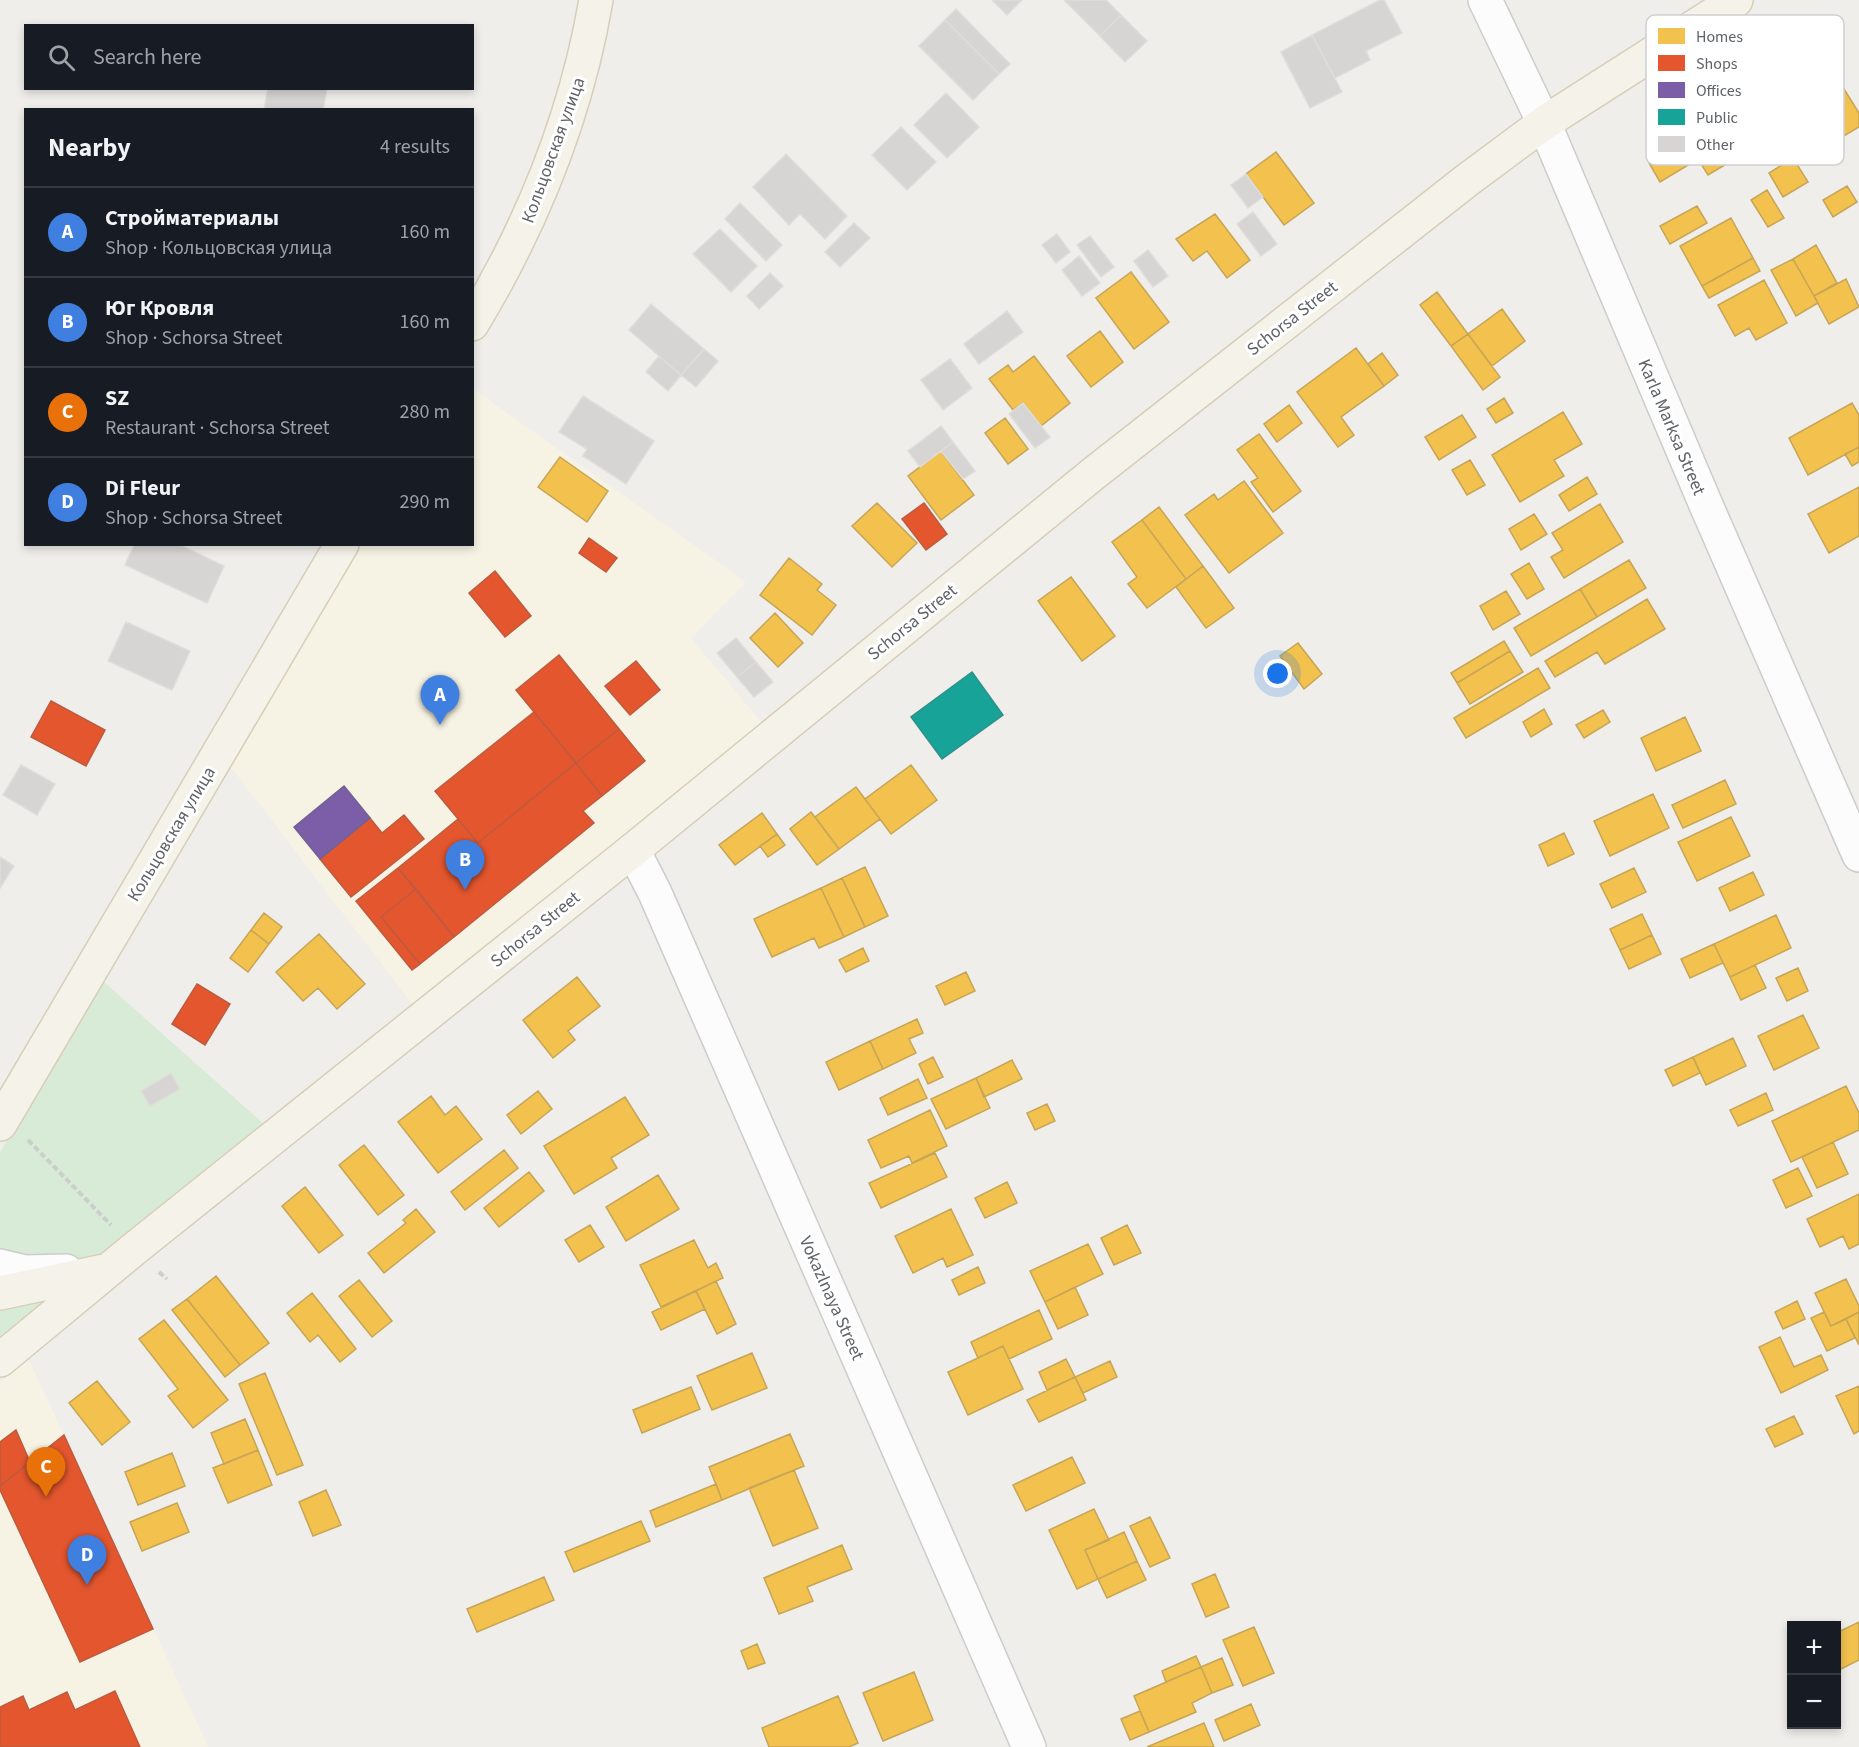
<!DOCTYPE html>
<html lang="en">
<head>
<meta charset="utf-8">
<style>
	:root { --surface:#171b24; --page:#242831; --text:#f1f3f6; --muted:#9ea1a6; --line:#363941; --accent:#1a73e8 }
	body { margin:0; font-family:"Source Sans 3",sans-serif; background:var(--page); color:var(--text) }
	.controls { position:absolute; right:18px; bottom:18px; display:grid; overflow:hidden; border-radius:0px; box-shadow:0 3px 9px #0003 }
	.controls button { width:54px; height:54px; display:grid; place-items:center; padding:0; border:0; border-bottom:2px solid var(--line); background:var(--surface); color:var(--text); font:30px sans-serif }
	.you { position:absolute; left:1278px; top:674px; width:21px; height:21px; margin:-15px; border:4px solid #fff; border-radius:50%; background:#1a73e8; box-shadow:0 0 0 9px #1a73e833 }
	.badge { display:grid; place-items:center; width:39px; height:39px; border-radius:50%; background:var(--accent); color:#fff; font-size:20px; font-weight:700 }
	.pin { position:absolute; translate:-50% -50px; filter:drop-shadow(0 2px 3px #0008) }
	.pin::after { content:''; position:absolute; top:32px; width:21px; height:18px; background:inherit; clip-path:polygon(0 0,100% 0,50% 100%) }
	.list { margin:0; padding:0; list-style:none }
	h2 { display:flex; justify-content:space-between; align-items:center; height:78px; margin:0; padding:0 24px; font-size:26px }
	h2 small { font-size:20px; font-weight:400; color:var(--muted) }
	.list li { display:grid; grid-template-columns:39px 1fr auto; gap:18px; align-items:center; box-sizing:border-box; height:90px; padding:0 24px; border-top:2px solid var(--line) }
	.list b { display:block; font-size:22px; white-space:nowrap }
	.list p { margin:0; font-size:20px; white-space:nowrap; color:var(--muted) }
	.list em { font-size:20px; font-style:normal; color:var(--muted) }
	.icon { flex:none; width:33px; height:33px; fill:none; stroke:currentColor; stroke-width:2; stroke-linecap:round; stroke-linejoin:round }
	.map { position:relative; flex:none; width:1859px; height:1747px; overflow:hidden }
	.search { position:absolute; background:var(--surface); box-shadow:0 3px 9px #0003; left:24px; top:24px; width:450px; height:66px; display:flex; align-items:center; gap:15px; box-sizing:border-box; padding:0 21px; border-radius:0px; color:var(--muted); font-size:22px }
	.panel { position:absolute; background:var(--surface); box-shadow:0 3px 9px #0003; left:24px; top:108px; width:450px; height:438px; border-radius:0px }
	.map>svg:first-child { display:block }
	.commercial { fill:#f7f3e4 }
	.green { fill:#d8ebd6 }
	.homes { fill:#f2c14e; stroke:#c6a556; stroke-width:1.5 }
	.shops { fill:#e4572e; stroke:#bc5b3f; stroke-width:1.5 }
	.offices { fill:#7b5ea7; stroke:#736094; stroke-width:1.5 }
	.public { fill:#17a398; stroke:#2d908a; stroke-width:1.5 }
	.building { fill:#d6d5d3; stroke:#deddd9; stroke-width:1.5 }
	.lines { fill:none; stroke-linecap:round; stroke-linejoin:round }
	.minor-casing { stroke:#cbcccc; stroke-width:36 }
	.major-casing { stroke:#d7ceb8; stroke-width:36 }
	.path { stroke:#cacfcc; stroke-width:4; stroke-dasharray:6 3; stroke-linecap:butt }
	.minor { stroke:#fdfcfc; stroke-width:33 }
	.major { stroke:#f4f2e9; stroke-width:33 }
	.labels { text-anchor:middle; stroke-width:6; stroke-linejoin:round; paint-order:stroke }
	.street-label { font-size:18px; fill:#5f6368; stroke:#fff }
	.key { fill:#fff; stroke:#cfd0d2; stroke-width:1.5 }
	.key-label { font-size:16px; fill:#5f6368 }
</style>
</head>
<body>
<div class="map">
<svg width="1859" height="1747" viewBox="0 0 1859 1747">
	<rect width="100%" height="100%" fill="#efeeea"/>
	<path class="commercial" d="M473,389L746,582L691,638L762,723L413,1005L231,767L362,545L472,544Z
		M29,1360L208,1747H0V1383Z"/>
	<path class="green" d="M104,982L265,1125L96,1258C71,1265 22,1261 0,1247V1152Z
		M45,1301L0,1338V1311Z"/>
	<path class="homes" d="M1829,65L1859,113V127L1814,154L1797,127L1813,117L1794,86Z
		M1723,118L1745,153L1708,175L1698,159L1660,182L1649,163Z
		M1276,152L1314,203L1284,225L1246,174Z
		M1793,158L1808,182L1783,197L1769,173Z
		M1847,186L1857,202L1833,217L1823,200Z
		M1767,190L1784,218L1768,227L1751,200Z
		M1697,206L1707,223L1670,244L1660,226Z
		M1215,214L1250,260L1227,278L1207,251L1193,261L1176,239Z
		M1731,218L1753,258L1702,286L1680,246Z
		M1816,245L1837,283L1814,296L1793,259Z
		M1753,258L1760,271L1709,298L1702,286Z
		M1793,259L1818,303L1796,316L1771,270Z
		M1131,272L1169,322L1134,349L1096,298Z
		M1846,279L1859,307L1829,324L1814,296Z
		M1764,280L1787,323L1756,340L1749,328L1735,336L1718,305Z
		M1437,292L1468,334L1451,346L1420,305Z
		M1502,309L1525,341L1492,366L1468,334Z
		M1100,331L1123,362L1091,387L1067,356Z
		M1468,334L1500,377L1483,390L1451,346Z
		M1356,348L1384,386L1341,417L1354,435L1338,447L1297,392Z
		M1382,353L1398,375L1384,386L1368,364Z
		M1034,356L1070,403L1041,426L1023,403L1013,410L989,379L1008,365L1013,372Z
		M1504,398L1513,413L1496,423L1487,409Z
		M1852,403L1859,415V447L1808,475L1789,438Z
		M1289,405L1302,423L1277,442L1264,424Z
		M1563,412L1582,444L1554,460L1564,476L1520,502L1492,455Z
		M1462,415L1476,437L1439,460L1425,437Z
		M1005,418L1028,449L1008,464L985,433Z
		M1259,434L1301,491L1273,512L1251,482L1258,478L1237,450Z
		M1859,447V462L1852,466L1845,454Z
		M941,451L974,495L941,520L908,476Z
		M560,457L608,491L587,522L538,487Z
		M1470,460L1485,485L1467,495L1452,470Z
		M1587,477L1597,494L1569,511L1559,495Z
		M1244,481L1283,533L1229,573L1185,515L1214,494L1218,500Z
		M1859,487V536L1829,553L1808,514Z
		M877,503L917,543L892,567L852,526Z
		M1600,504L1623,542L1564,578L1551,557L1563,550L1552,533Z
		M1159,507L1203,566L1186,579L1142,520Z
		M1534,514L1547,534L1521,550L1509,529Z
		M1142,520L1186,579L1147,608L1128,584L1137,577L1112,542Z
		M789,558L822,584L817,590L836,605L812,635L760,595Z
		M1629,560L1646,588L1597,617L1580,589Z
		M1529,563L1544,589L1527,599L1511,574Z
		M1203,566L1234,608L1206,628L1176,587Z
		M1071,577L1115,636L1082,661L1038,601Z
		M1580,589L1597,617L1531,656L1514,628Z
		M1506,591L1520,614L1493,630L1480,606Z
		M1647,599L1665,629L1605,664L1597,652L1555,677L1545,661Z
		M775,613L803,643L778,667L750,638Z
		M1504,641L1510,651L1457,683L1451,673Z
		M1298,643L1322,674L1304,689L1280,656Z
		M1510,651L1523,672L1470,704L1457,683Z
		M1538,668L1550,688L1466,738L1454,718Z
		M1544,709L1552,724L1531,737L1523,722Z
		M1603,710L1610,722L1584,738L1576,725Z
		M1685,717L1701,751L1656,771L1641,738Z
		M911,765L937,800L891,834L865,799Z
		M1725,780L1736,804L1683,828L1672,805Z
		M856,787L880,819L839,849L815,817Z
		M1653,794L1669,828L1610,856L1594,821Z
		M811,812L839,849L817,865L790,829Z
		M762,813L777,834L735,865L719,845Z
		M1731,817L1750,856L1697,881L1678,842Z
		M1564,833L1574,854L1548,866L1539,845Z
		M777,834L785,845L768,857L760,846Z
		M865,867L888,916L865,927L842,878Z
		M1634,868L1646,892L1612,908L1600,884Z
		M1753,872L1764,895L1730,911L1719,888Z
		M842,878L865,927L844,937L821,888Z
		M821,888L844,937L819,948L814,938L772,957L754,919Z
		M264,913L282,927L269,944L251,930Z
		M1642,914L1652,935L1620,950L1610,929Z
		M1776,915L1791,948L1730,977L1714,944Z
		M251,930L269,944L248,972L230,958Z
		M319,934L365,984L337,1009L318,988L303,1001L276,972Z
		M1652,935L1661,954L1629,969L1620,950Z
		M1714,944L1723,963L1690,978L1681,959Z
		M863,948L869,961L846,972L839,960Z
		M1755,965L1766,988L1741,1000L1730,977Z
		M1798,968L1808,991L1787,1001L1776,978Z
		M966,972L975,991L945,1005L936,986Z
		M577,977L600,1006L568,1031L575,1040L553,1058L523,1020Z
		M1803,1015L1819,1048L1774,1070L1758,1036Z
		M917,1019L923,1033L909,1039L916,1053L883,1069L870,1041Z
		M1733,1038L1746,1066L1706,1085L1693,1057Z
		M870,1041L883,1069L839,1090L826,1062Z
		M933,1057L943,1077L928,1084L919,1064Z
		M1693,1057L1700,1073L1673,1086L1665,1070Z
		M1012,1060L1022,1079L984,1097L976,1078Z
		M976,1078L990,1108L946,1129L931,1099Z
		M918,1079L927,1098L888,1115L880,1098Z
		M1846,1086L1859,1113V1130L1791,1162L1772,1121Z
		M538,1091L552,1109L521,1134L507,1115Z
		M1766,1093L1773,1110L1738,1126L1730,1110Z
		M431,1096L445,1115L456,1106L482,1139L438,1173L398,1122Z
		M625,1097L649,1135L611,1158L617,1168L574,1194L544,1146Z
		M1047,1104L1055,1121L1035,1130L1027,1113Z
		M930,1110L947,1146L912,1163L909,1156L881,1168L868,1140Z
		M1833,1142L1848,1174L1817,1188L1802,1157Z
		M364,1145L404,1195L378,1215L339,1165Z
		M504,1150L518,1168L465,1210L451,1192Z
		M935,1153L947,1177L881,1208L869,1183Z
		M1798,1168L1812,1196L1786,1208L1773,1180Z
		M529,1172L544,1191L499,1227L484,1208Z
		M658,1175L679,1209L626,1241L606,1207Z
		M1007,1182L1017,1203L985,1218L975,1198Z
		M305,1187L343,1235L319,1253L282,1206Z
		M1859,1194V1244L1849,1249L1843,1236L1820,1247L1807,1219Z
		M416,1209L435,1232L384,1273L368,1253L406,1223L403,1220Z
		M951,1209L973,1255L947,1267L943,1258L913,1273L895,1236Z
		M590,1225L604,1247L579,1262L565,1240Z
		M1127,1225L1141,1253L1114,1265L1101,1238Z
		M694,1240L708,1268L716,1263L723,1278L661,1307L640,1265Z
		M1088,1244L1103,1274L1045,1302L1030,1271Z
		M978,1267L985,1283L959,1295L952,1280Z
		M216,1276L269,1343L240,1365L187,1299Z
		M1846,1279L1859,1306V1312L1831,1326L1815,1293Z
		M359,1280L392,1321L372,1337L339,1296Z
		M716,1281L736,1324L717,1334L696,1291Z
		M1075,1287L1088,1315L1058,1329L1045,1302Z
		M696,1291L705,1309L661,1330L652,1312Z
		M312,1293L356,1349L340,1362L318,1335L310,1342L287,1313Z
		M187,1299L240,1365L225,1377L172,1310Z
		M1797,1301L1805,1319L1783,1329L1775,1312Z
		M1039,1310L1052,1339L1009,1359L1003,1346L978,1358L971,1342Z
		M1824,1312L1831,1326L1846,1319L1855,1338L1827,1351L1811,1318Z
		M1859,1312V1345L1846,1319Z
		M164,1320L228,1400L193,1428L168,1396L178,1389L139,1339Z
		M1780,1337L1794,1367L1821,1355L1828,1370L1781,1393L1759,1347Z
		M1003,1346L1023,1389L968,1415L948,1372Z
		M752,1353L767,1388L712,1410L697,1376Z
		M1066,1359L1075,1377L1047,1390L1039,1372Z
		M1110,1361L1117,1377L1083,1393L1075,1377Z
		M265,1373L303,1465L277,1475L239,1384Z
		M1075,1377L1086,1400L1039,1422L1027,1400Z
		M97,1381L130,1422L102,1445L69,1403Z
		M1859,1386V1431L1854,1434L1836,1396Z
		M691,1387L700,1409L642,1433L633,1410Z
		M1794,1416L1803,1434L1775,1447L1766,1429Z
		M245,1419L258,1450L224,1464L211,1433Z
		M790,1434L804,1466L722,1500L709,1467Z
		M258,1450L272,1485L228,1503L213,1468Z
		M172,1453L185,1486L138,1505L125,1472Z
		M1072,1457L1085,1483L1026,1511L1013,1485Z
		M794,1470L818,1528L773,1546L749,1488Z
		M716,1484L722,1500L656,1527L650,1511Z
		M326,1490L341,1525L313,1536L299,1502Z
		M177,1503L189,1532L142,1551L130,1522Z
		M1094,1509L1109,1540L1085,1550L1098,1579L1077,1589L1049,1530Z
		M1150,1517L1170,1558L1150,1567L1130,1526Z
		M641,1521L650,1541L574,1572L565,1552Z
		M1124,1532L1137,1561L1098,1579L1085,1550Z
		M842,1545L852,1569L807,1587L813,1601L779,1614L764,1578Z
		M1137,1561L1146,1580L1107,1598L1098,1579Z
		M1215,1574L1229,1607L1206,1617L1192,1584Z
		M544,1577L554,1600L477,1632L467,1609Z
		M1859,1622V1660L1841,1669L1836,1660V1633Z
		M1254,1627L1274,1673L1243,1686L1223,1640Z
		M757,1644L765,1663L748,1669L741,1651Z
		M1196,1656L1201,1667L1166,1682L1162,1671Z
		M1222,1658L1233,1685L1212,1693L1201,1667Z
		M1201,1667L1212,1693L1192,1703L1196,1712L1149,1732L1134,1696Z
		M914,1672L933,1720L883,1741L863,1693Z
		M838,1696L858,1743L849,1747H769L762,1728Z
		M1251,1704L1260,1725L1224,1741L1215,1720Z
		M1140,1711L1149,1732L1130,1740L1121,1719Z
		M1204,1723L1214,1747H1147Z"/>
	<path class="shops" d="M924,503L947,534L926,550L902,519Z
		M589,538L617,558L606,572L579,553Z
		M495,571L531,616L505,637L469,593Z
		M559,655L619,729L576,763L516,690Z
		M636,661L660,690L630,715L605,686Z
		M51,701L105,730L86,766L31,737Z
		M534,712L576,763L478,843L435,791Z
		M619,729L645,761L602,796L576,763Z
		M576,763L602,796L583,811L594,823L454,937L398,868L458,819L478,843Z
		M404,815L424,839L351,897L320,859L370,818L382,833Z
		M398,868L416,889L381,917L420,964L412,970L356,901Z
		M416,889L454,937L420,964L381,917Z
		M197,984L230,1004L205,1045L172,1024Z
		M16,1430L30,1462L0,1486V1442Z
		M64,1435L153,1629L80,1662L0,1490V1486Z
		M115,1691L140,1747H0V1707L23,1696L29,1710L67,1692L75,1710Z"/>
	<path class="offices" d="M344,786L370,818L320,859L294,827Z"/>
	<path class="public" d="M972,672L1003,715L942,759L911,717Z"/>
	<path class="building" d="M992,0H1022L1007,15Z
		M1064,0H1106L1121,15L1100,36Z
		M1380,0H1384L1402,33L1366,51L1370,60L1335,78L1312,35Z
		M956,9L1010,64L999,74L945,20Z
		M1121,15L1147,41L1125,62L1100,36Z
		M945,20L999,74L973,100L919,46Z
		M1312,35L1342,92L1310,108L1281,52Z
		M268,88H327L323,110H264Z
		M946,93L979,127L947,158L914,125Z
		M901,127L936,162L907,190L872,155Z
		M786,154L847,216L825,239L800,214L789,225L753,187Z
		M1246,174L1263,197L1248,208L1231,185Z
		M740,203L782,245L766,261L725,219Z
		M1253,212L1277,244L1261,256L1237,224Z
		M854,223L870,238L840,267L825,252Z
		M720,229L757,266L731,292L693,254Z
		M1057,234L1070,252L1056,263L1042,245Z
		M1090,236L1114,267L1101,277L1077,245Z
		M1148,250L1168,276L1153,287L1134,261Z
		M1079,256L1100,283L1082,296L1062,270Z
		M770,273L783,286L759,309L747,296Z
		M651,304L704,349L681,375L629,330Z
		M1007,311L1023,332L979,364L964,344Z
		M704,349L718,361L696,387L681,375Z
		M659,356L681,375L668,391L646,372Z
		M950,359L972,388L943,410L921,380Z
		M583,396L654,441L626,484L583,456L587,449L559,432Z
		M1023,403L1050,437L1035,448L1009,414Z
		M941,426L953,442L920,467L908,451Z
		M953,442L975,471L963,479L941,451Z
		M135,544H178L224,566L207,603L125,565Z
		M126,622L190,651L172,690L108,661Z
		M736,638L756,662L737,677L717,653Z
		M756,662L773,682L754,697L737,677Z
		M21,765L55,784L37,815L3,795Z
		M0,857L14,866L0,888Z
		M171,1073L180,1089L150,1106L141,1091Z"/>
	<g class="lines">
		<defs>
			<path id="minor" d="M1485,0L1544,123L1706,505L1859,855
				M633,850L655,893L1029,1747
				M0,1266L25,1272L66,1271"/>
			<path id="major" d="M472,324C533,223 576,117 596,0
				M0,1124L342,544
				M0,1293L104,1271
				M0,1360L134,1249L633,850L1093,474L1466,181L1544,123L1736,0"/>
		</defs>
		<use href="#minor" class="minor-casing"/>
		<use href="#major" class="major-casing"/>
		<path class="path" d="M28,1140L111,1225
			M159,1272L167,1279"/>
		<use href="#minor" class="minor"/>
		<use href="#major" class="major"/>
	</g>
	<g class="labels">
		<g class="street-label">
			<text transform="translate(553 150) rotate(-70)" y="6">Кольцовская улица</text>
			<text transform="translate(1292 318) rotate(-38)" y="6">Schorsa Street</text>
			<text transform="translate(1672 427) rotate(67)" y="6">Karla Marksa Street</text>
			<text transform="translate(912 622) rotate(-39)" y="6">Schorsa Street</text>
			<text transform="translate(171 834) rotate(-59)" y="6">Кольцовская улица</text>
			<text transform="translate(535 929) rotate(-39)" y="6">Schorsa Street</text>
			<text transform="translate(832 1298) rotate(66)" y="6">Vokazlnaya Street</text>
		</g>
	</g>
	<rect x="1646" y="15" width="198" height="150" rx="9" class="key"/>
	<rect x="1658" y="28" width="27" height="16" fill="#f2c14e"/>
	<rect x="1658" y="55" width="27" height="16" fill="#e4572e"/>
	<rect x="1658" y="82" width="27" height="16" fill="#7b5ea7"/>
	<rect x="1658" y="109" width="27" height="16" fill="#17a398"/>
	<rect x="1658" y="136" width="27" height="16" fill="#d6d5d3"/>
	<g class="key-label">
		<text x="1696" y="42">Homes</text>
		<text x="1696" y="69">Shops</text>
		<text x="1696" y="96">Offices</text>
		<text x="1696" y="123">Public</text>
		<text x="1696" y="150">Other</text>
	</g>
</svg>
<div class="controls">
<button>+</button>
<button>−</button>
</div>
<div class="you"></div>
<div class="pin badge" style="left:440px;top:725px;background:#3f7fe0">A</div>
<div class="pin badge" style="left:465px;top:890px;background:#3f7fe0">B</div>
<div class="pin badge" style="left:46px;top:1497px;background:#e8710a">C</div>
<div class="pin badge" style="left:87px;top:1585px;background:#3f7fe0">D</div>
<div class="search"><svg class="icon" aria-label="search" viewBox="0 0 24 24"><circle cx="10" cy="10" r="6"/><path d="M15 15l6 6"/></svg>Search here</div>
<section class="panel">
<h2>Nearby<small>4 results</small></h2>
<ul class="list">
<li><span class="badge" style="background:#3f7fe0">A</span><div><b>Стройматериалы</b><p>Shop · Кольцовская улица</p></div><em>160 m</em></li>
<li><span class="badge" style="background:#3f7fe0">B</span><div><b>Юг Кровля</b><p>Shop · Schorsa Street</p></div><em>160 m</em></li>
<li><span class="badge" style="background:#e8710a">C</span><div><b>SZ</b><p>Restaurant · Schorsa Street</p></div><em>280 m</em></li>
<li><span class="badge" style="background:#3f7fe0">D</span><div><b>Di Fleur</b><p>Shop · Schorsa Street</p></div><em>290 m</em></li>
</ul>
</section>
</div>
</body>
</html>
